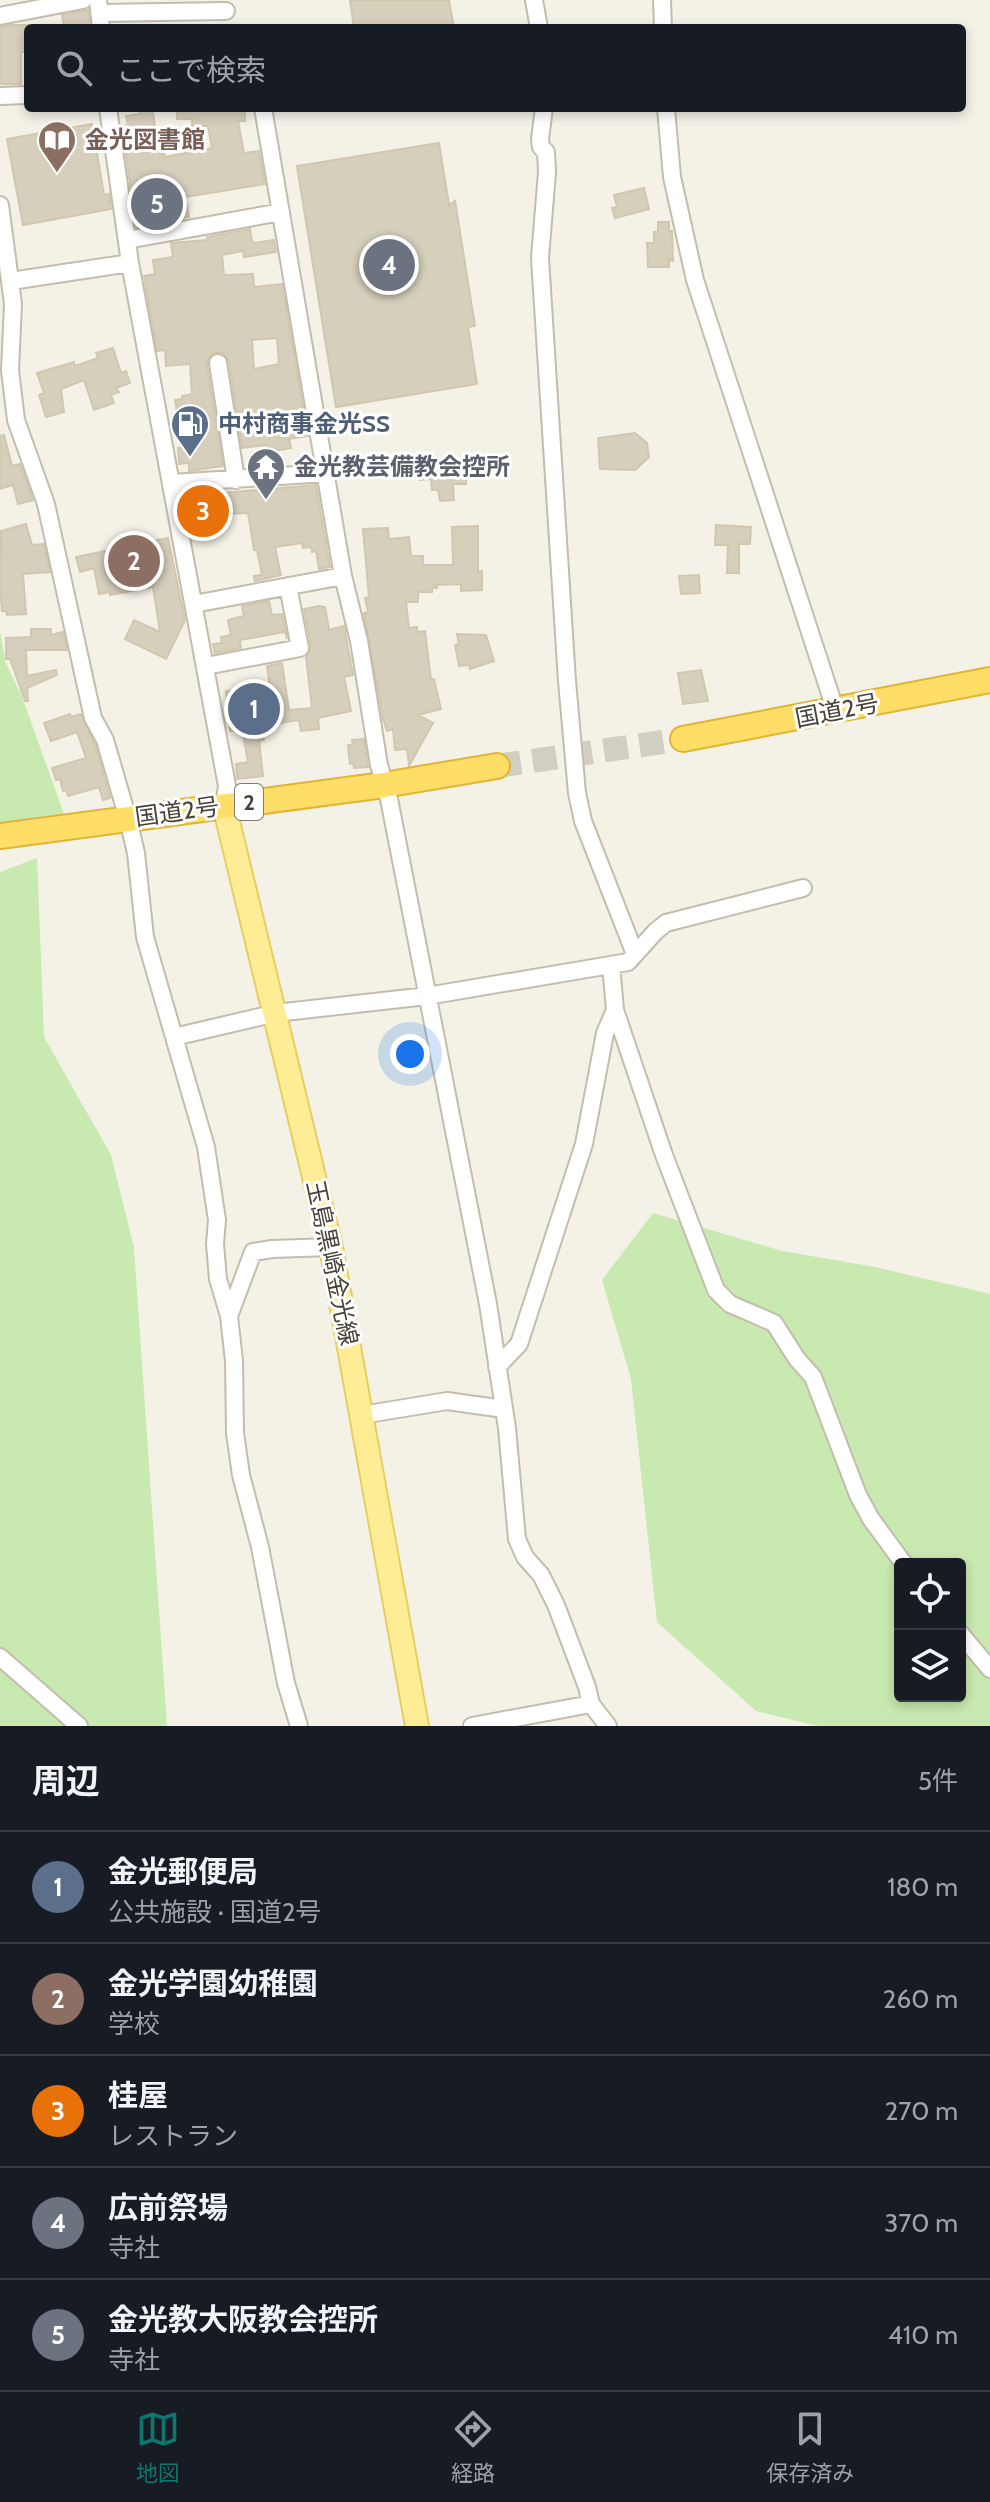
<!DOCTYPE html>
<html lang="ja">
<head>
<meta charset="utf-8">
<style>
	:root { --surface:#171b24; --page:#242831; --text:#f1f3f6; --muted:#9ea1a6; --line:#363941; --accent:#0f766e }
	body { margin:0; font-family:Cabin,"Noto Sans JP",sans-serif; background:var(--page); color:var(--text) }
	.controls { position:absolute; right:24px; bottom:24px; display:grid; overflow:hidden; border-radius:8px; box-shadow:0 4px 12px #0003 }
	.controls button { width:72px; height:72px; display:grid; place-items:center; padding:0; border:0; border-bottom:2px solid var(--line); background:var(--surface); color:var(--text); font:40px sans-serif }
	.you { position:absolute; left:410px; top:1054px; width:28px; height:28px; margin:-20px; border:6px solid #fff; border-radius:50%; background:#1a73e8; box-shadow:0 0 0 12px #1a73e833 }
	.badge { display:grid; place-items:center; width:52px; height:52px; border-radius:50%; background:var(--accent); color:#fff; font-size:26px; font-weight:700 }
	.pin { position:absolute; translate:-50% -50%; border:4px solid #fff; box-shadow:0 2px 8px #0006 }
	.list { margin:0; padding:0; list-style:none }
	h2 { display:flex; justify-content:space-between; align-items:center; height:104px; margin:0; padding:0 32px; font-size:34px }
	h2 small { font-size:26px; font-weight:400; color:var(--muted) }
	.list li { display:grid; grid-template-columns:52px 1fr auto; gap:24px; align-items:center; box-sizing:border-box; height:112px; padding:0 32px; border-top:2px solid var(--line) }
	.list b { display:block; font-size:30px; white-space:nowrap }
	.list p { margin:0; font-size:26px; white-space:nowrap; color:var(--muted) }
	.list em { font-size:26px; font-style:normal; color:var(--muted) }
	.icon { flex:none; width:44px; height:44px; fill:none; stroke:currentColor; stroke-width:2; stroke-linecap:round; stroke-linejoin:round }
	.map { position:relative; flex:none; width:990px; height:1726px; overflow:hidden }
	.search { position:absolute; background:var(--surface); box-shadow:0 4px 12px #0003; left:24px; right:24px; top:24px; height:88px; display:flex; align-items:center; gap:20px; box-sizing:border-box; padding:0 28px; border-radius:8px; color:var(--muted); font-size:30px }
	.sheet { height:664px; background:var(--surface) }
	nav { display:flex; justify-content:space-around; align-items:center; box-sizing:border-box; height:112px; border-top:2px solid var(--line); background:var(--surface); font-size:22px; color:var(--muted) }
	nav a { display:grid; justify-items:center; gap:4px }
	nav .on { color:var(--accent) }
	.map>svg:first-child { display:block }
	.green { fill:#c8e9af; fill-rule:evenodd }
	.building { fill:#d6cfbc; stroke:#d1c7af; stroke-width:2; fill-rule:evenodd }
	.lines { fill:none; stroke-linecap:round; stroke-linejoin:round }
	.highway-tunnel { stroke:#d1cec4; stroke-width:24; stroke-dasharray:24 12; stroke-linecap:butt }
	.minor-casing { stroke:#c2bdac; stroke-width:20 }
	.major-casing { stroke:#e6ce63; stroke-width:26 }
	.highway-casing { stroke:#e0b535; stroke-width:28 }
	.minor { stroke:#fff; stroke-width:16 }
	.major { stroke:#ffed95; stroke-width:22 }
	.highway { stroke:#ffde67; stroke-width:24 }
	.labels { text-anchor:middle; stroke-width:6; stroke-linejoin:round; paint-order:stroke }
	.shield { fill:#fff; stroke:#7e7b72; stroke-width:2 }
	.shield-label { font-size:22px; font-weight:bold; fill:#474236 }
	.education-label { font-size:24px; font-weight:bold; fill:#785e54; stroke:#fff; text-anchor:start }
	.service-label { font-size:24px; font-weight:bold; fill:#4e5e75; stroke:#fff; text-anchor:start }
	.worship-label { font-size:24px; font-weight:bold; fill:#5b616d; stroke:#fff; text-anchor:start }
	.street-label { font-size:24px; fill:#474236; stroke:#fff }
</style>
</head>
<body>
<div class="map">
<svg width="990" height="1726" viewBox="0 0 990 1726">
	<rect width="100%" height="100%" fill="#f4f1e7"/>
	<path class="green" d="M0,631L5,661L22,697L64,814L0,823Z
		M37,858L44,1037L111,1155L134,1248L167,1726H0V872Z
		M653,1213L782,1251L875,1267L990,1294V1726H818L756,1711L657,1622L631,1379L602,1280ZM900,1564H960V1696H900Z"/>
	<path class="building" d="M350,0H449L454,28H354Z
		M88,10L90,27L80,28L79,25L64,28L62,15Z
		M10,25H28V52H21V84H0V27Z
		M139,108H152L160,154L164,153L165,157L212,148L208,126H192V119H177V108L245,110V121H238L244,153L259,151L265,184L185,197L189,217L174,219L172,208L148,212L150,225L136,227L122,126L128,125L126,116L140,114Z
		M92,124L104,195L109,194L111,209L23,225L7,139Z
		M439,143L449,205L455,201L475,326L468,327L477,384L336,407L297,166Z
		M644,188L649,209L615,218L612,208L617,207L614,195Z
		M658,222H669V231H672L673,261L669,259V267H648L647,243H654V232H658Z
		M250,229L252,241L255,243L274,240L276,252L244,257L243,251L222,255L224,275L253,274L254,287L282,284L308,436L289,439L291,448L268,452L267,445L242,448L229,361L223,353L216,352L208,358L207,365L223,466L189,471V463L179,464L178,448L188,447L184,416L177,412L175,400L182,399V396L192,394L190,364L166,366L165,350L157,351L144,276L155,274L153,260L173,257L171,243L208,240L207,237ZM277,338L279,364L254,369L252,340Z
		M113,348L121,373L126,371L130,383L116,388L119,392L111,395L114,403L94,410L84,380L61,389L64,412L46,417L39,395L44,393L37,373L74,362L75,366L98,358L96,353Z
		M635,433L647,443L649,457L635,470L600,469L598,438Z
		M4,435L12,466L20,464L33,500L18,504L13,485L0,489V436Z
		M470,464V475L466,476V484H453L454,500L440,501L438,490H432L431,479L420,480L419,469Z
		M316,485L330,567L319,569L316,551L312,552L311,547L303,548L302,543L275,547L281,575L255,581L254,576L262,575L257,550H254L248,513L218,514L220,522L191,527L186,499L222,493Z
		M26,524L32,545L44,544L50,572L23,574L26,614L7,615L6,611H2L0,589L1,531Z
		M716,525L751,527L750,544H739V573H727L728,545H715Z
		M478,526V572L482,571V590L461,591V584L437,585V588H432V592H418V602H406L409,628L417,627V632L425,631L431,680L434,679L441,709L418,715L433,723L409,766L407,749L395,750L393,729L387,731L383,719L364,613L368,612L365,598L369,597L363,529L388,528L389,539L409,537L411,556H423V565H453L452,527Z
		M168,538L185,620L166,659L125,639L134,620L160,632L153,587L110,595V592L99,594L94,568L80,572L76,557Z
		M699,575L700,593L681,594L679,576Z
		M269,601L272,615L282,614L287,639L285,632L240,640L241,648L215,653L213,644L222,643L221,637L231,635L228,620L244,616L242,606Z
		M319,606L325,607L329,630L344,626L353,675L344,677L351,711L318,718L319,729L301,731L299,720L261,726L264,740L259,741L263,776L237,779L236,764L248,762L242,729L230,731L226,691L270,688L267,666L282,663L289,710L312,708L306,657L311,646L304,609Z
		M31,629H51V635L63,632L67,650H26L27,676L56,670L57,675L27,688L28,701H25L10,659H6V638L31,637Z
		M457,634L486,635L494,661L470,669L469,665L459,666L455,645L459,644Z
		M701,670L708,701L683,704L678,673Z
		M70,714L71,717L81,714L95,744L110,798L103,800L99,787L68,796L66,790L63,791L60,779L56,780L52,768L86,758L77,732L51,741L44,723Z
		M364,739L368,767L354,768L353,763L350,764L348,745H353L352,740Z"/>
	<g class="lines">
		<path class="highway-tunnel" d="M497,766L683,739"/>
		<defs>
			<path id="minor" d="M98,0L101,28
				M534,0L539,28
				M662,0L663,28
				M100,13L226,11
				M0,16L83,0
				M0,96L28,95
				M108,108L130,263L227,786L224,805
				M263,108L343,576L359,641L379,765L389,799L488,1304L507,1428L517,1539L525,1557L541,1575L556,1605L587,1687L591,1704L608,1726
				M544,108L540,139L541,147L546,152L547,172L540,258L567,681L577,793L583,821L635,954
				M666,108L672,177L695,280L836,712
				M0,205L13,304L10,370L16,420L46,504L93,718L105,740L128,819L136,853L145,937L206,1147L217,1220L215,1244L218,1279L229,1316L234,1361L235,1433L241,1475L260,1547L286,1683L299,1726
				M127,240L281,212
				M11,281L130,263
				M218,363L236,480
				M172,483L326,473
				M194,604L343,576
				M206,666L300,648L288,586
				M611,965L615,1010L664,1155L716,1290L730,1304L774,1323L797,1359L813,1377L858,1495L871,1519L904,1564
				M174,1037L276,1013L427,996L628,962L656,931L666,923L803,888
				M229,1316L253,1252L272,1249L331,1247
				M497,1367L519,1344L584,1144L605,1033L615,1010
				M362,1415L447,1401L504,1409
				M960,1633L990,1669
				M0,1657L79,1726
				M472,1726L591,1704"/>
			<path id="major" d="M224,805L331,1247L417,1726"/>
			<path id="highway" d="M683,739L990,680
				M0,836L384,785L497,766"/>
		</defs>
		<use href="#minor" class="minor-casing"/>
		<use href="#major" class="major-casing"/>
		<use href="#highway" class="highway-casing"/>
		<use href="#minor" class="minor"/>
		<use href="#major" class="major"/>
		<use href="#highway" class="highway"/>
	</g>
	<defs>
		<symbol id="library-pin" viewBox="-11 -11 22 30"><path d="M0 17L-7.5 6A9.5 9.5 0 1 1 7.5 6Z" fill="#8d6e63" stroke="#fff"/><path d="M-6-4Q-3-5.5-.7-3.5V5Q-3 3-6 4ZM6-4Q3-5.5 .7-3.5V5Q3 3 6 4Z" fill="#fff"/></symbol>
		<symbol id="fuel-pin" viewBox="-11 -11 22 30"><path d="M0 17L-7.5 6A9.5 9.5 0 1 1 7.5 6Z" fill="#5c6f8a" stroke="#fff"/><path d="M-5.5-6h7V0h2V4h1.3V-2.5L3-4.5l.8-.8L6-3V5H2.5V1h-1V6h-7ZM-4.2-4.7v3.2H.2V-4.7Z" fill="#fff"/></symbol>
		<symbol id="temple-pin" viewBox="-11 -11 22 30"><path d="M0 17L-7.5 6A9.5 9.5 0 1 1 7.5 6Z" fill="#6b7280" stroke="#fff"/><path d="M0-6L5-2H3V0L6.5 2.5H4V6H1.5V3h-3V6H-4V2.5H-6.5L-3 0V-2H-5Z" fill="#fff"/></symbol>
	</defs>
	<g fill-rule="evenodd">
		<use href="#library-pin" x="35" y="118" width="44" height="60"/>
		<use href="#fuel-pin" x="168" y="402" width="44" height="60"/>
		<use href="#temple-pin" x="244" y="445" width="44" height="60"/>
	</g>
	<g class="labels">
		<rect class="shield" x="235" y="784" width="28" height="36" rx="6"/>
		<g class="shield-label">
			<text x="249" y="810">2</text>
		</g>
		<g class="education-label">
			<text x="85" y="148">金光図書館</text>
		</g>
		<g class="service-label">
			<text x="218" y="432">中村商事金光SS</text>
		</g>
		<g class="worship-label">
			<text x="294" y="475">金光教芸備教会控所</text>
		</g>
		<g class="street-label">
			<text transform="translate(837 711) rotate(-11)" y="8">国道2号</text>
			<text transform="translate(177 812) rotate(-8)" y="8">国道2号</text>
			<text transform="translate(332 1263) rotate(78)" y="8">玉島黒崎金光線</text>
		</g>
	</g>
</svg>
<div class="controls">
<button><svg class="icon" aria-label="locate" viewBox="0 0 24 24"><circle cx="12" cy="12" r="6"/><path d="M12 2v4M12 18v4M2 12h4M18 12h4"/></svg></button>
<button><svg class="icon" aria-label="layers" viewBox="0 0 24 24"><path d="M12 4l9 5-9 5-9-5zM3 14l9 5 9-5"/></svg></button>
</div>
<div class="you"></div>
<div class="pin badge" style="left:254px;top:709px;background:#5c6f8a">1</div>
<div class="pin badge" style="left:134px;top:561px;background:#8d6e63">2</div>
<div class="pin badge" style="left:203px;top:511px;background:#e8710a">3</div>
<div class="pin badge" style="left:389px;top:265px;background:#6b7280">4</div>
<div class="pin badge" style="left:157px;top:204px;background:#6b7280">5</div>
<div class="search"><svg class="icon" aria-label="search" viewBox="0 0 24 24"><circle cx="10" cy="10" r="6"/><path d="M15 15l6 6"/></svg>ここで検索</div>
</div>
<section class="sheet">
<h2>周辺<small>5件</small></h2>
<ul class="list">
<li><span class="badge" style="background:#5c6f8a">1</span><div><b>金光郵便局</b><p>公共施設 · 国道2号</p></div><em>180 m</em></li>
<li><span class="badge" style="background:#8d6e63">2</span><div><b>金光学園幼稚園</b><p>学校</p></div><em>260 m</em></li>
<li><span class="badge" style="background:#e8710a">3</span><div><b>桂屋</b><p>レストラン</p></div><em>270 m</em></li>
<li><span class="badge" style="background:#6b7280">4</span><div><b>広前祭場</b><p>寺社</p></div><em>370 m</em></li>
<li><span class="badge" style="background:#6b7280">5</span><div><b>金光教大阪教会控所</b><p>寺社</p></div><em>410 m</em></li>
</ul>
</section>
<nav>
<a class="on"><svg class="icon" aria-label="map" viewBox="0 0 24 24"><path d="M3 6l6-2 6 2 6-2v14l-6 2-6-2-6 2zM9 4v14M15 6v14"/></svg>地図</a>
<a><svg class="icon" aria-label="directions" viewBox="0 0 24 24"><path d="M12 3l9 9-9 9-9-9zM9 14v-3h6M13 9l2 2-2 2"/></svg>経路</a>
<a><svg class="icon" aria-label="saved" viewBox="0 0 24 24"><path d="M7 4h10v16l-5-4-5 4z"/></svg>保存済み</a>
</nav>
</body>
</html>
